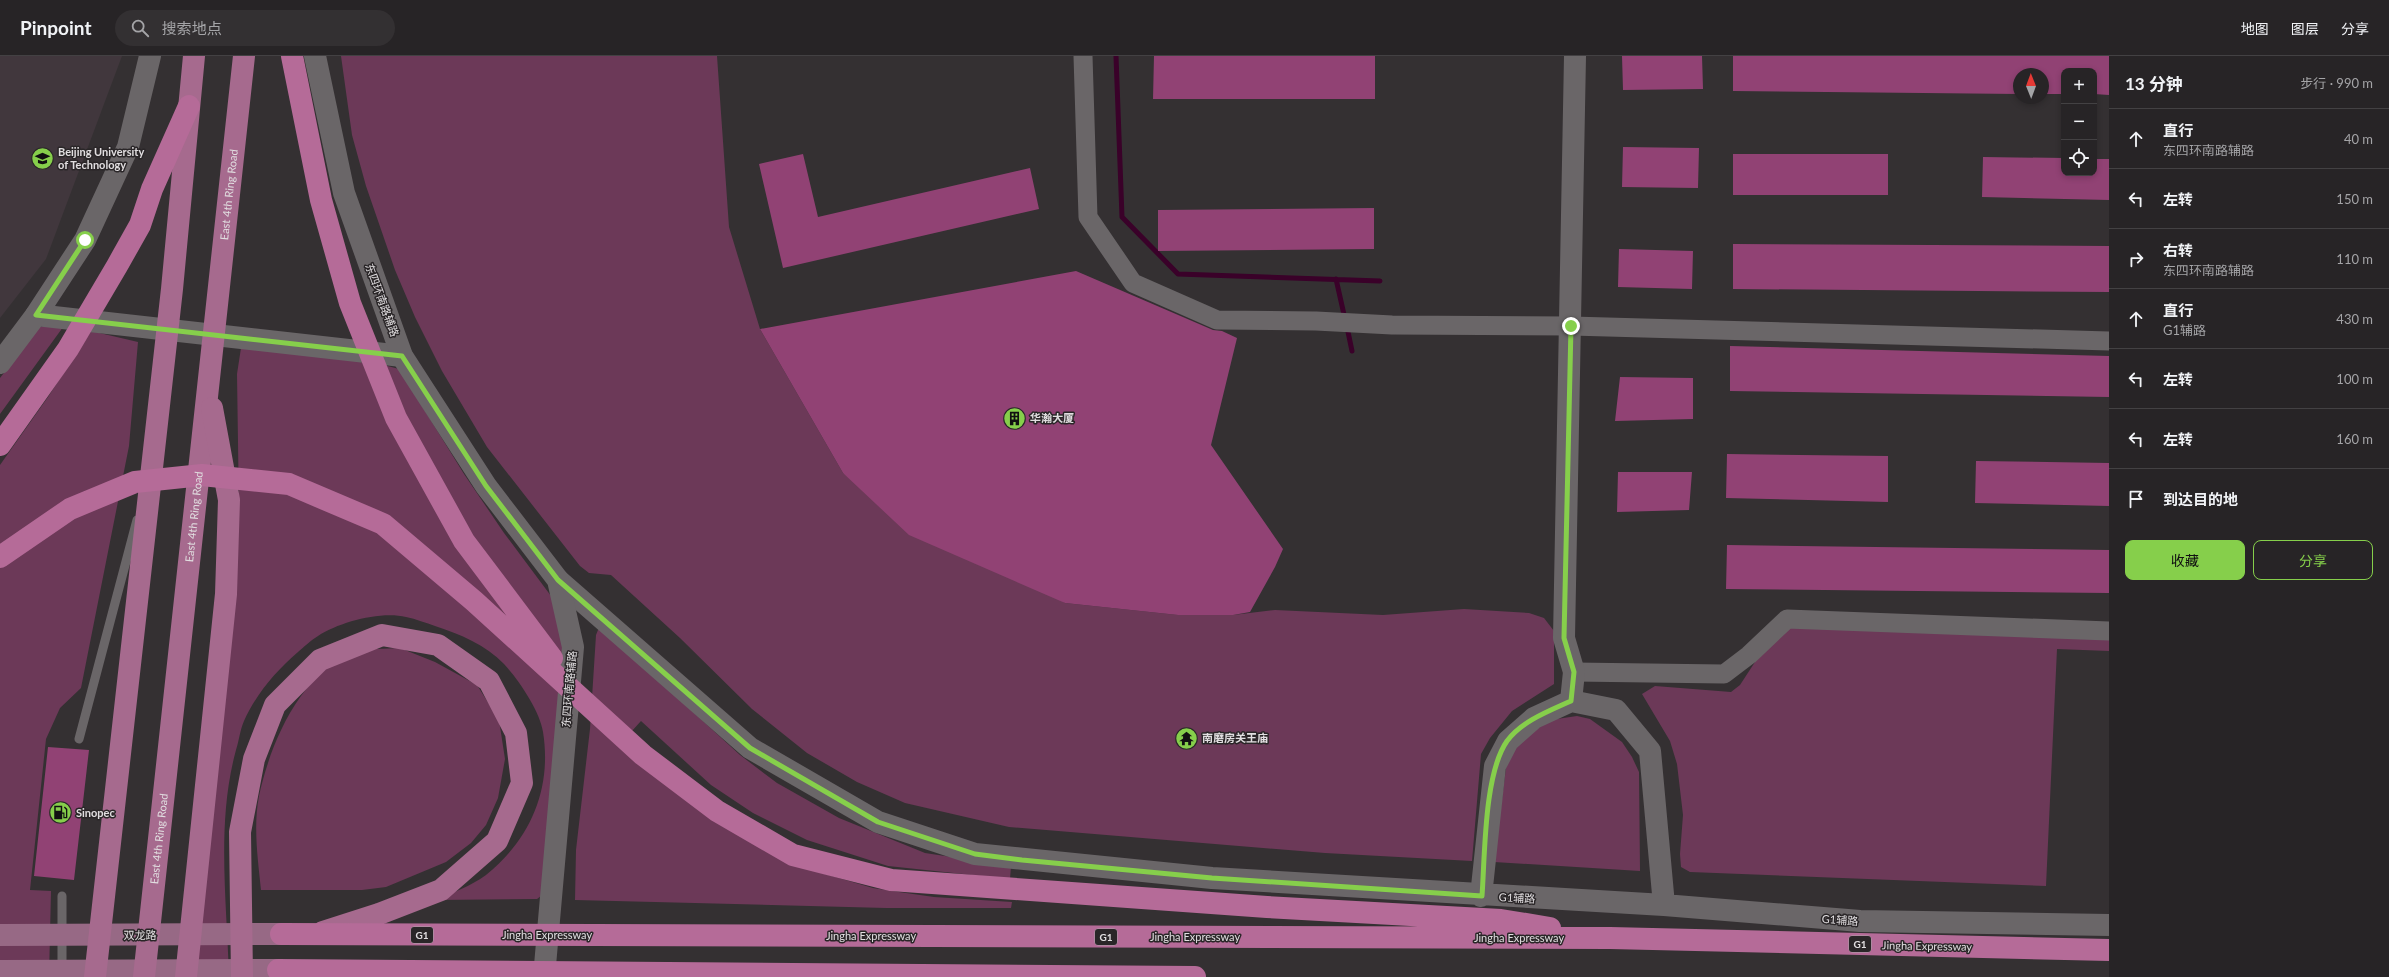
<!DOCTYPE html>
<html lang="zh">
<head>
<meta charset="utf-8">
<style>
	:root { --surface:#272426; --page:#333032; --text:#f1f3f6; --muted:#a4a4a7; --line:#434143; --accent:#86cf4b }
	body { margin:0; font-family:Lato,"Noto Sans SC",sans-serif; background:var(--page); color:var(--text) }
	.controls { position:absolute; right:12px; top:12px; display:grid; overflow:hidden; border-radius:8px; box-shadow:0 2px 6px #0003 }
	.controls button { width:36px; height:36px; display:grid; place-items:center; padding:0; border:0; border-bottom:1px solid var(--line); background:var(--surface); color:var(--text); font:20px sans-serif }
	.compass { position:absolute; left:2013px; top:12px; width:36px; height:36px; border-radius:50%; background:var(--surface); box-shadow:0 2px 6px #0003; rotate:359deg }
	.stop { position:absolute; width:12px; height:12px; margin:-9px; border:3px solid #86cf4b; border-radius:50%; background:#fff }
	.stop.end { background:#86cf4b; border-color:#fff; box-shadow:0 1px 4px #0008 }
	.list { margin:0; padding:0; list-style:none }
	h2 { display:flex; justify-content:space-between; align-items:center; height:52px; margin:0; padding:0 16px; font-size:17px }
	h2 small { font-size:13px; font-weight:400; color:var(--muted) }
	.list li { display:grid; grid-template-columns:26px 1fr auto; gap:12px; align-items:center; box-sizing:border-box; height:60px; padding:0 16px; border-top:1px solid var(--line) }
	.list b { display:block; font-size:15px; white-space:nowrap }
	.list p { margin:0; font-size:13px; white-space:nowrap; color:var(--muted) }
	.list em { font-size:13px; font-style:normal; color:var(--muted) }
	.actions { display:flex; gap:8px; padding:12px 16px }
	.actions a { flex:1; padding:9px 0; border:1px solid var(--accent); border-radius:8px; text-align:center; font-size:14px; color:var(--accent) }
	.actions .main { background:var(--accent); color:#111 }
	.icon { flex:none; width:22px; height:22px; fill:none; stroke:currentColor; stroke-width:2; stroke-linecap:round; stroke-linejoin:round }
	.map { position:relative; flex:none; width:2109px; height:921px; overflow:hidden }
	header { display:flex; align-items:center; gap:24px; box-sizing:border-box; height:56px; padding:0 20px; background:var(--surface); border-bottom:1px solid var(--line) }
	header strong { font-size:19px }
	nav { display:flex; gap:22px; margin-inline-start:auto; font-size:14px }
	.search { width:280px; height:36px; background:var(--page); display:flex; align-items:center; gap:10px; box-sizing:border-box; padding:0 14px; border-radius:22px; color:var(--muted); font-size:15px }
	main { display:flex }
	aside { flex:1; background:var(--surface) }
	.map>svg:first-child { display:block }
	.built { fill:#41373d }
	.green { fill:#6c3958 }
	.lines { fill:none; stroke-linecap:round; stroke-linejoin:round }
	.stream { stroke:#3a0129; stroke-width:5 }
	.building { fill:#914274 }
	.service { stroke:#6a6668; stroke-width:9 }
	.minor { stroke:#6a6668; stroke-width:19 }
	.tertiary { stroke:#6a6668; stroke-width:22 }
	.secondary { stroke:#6a6668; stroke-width:22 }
	.primary { stroke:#976985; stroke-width:22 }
	.trunk { stroke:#a66a8e; stroke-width:22 }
	.motorway { stroke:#b56b98; stroke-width:22 }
	.route { stroke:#86cf4b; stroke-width:5 }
	.labels { text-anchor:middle; stroke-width:3; stroke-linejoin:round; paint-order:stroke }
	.shield { fill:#2a2628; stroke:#aaa7a9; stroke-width:1 }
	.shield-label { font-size:10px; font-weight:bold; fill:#e1dee0 }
	.poi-label { font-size:11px; font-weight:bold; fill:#e1dee0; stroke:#2a2628; text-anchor:start }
	.street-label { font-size:11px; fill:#e1dee0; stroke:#2a2628 }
</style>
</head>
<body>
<header>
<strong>Pinpoint</strong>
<div class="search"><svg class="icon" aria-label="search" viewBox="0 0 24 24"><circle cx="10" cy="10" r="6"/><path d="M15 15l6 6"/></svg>搜索地点</div>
<nav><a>地图</a><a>图层</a><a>分享</a></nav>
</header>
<main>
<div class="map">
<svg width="2109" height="921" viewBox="0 0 2109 921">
	<rect width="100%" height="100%" fill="#343032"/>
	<path class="built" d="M0,0H122L46,203L0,262Z"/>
	<path class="green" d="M341,0H717L729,171L760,273L843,417L1065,547L1178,559H1233L1275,554L1383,559L1464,553L1529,557L1544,562L1554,575V628L1512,655L1490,682L1481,698L1472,805L1325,797L1009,771L905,747L857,726L807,697L752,653L680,582L611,519L589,517L580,510L487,391L442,315L415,261L395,214L366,130L352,79Z
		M66,267L0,358V322L39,271Z
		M91,275L138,286L129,390L81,632L60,652L46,683L30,834L51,835L49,921H0V409L48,341Z
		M241,292L357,302L399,313L464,418L504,477L557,548L565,574L541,840L537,843L435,844C452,837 471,830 486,819C531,783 552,732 543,676C540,655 518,623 504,608C486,589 460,578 435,570C426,567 416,563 406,561C380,555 340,566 318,580C311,584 304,591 298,596C276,615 256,638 244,665C240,674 239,685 236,694C216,767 227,846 229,921H193L239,455L237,318Z
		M1791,569L2109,578V595L2057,593L2046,830L1690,816L1681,811L1680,798L1683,759L1677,708L1670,685L1642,638L1655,630L1731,636L1740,629L1755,606Z
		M601,572L740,699L777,727L839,762L925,797L1011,810L1010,823L888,810L807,784L753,757L711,729L641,665L621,687L818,816L873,832L892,835L934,841L1012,846L1011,852H886L575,844L576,794L590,673L596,579L598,574Z
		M400,592L435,606L477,629L499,664L505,703L498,742L486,769L471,787L446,806L386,831L362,834H261C258,804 253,771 259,740C270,688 301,615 355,596C368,592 386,593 400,592Z
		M1577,660L1590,663L1622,686L1632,701L1639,716L1640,815L1494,806L1507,704L1518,686L1550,664Z"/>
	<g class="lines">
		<path class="stream" d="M1116,0L1122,161L1178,218L1380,225
			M1336,223L1345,263
			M1347,271L1352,295"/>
	</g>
	<path class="building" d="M1154,0H1375V43H1153Z
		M1622,0H1702L1703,33L1623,34Z
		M1733,0H2109V39L2094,38V15H2064V38H2043V18H2019V38L1733,35Z
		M1623,91L1699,92L1698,132L1622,131Z
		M803,98L818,161L1030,112L1039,153L783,212L759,108Z
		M1733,98H1888V139H1733Z
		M1983,101L2064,102V117H2094V103H2109V144L1982,141Z
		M1374,152V193L1158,195V154Z
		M1733,188L2109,190V236L1733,233Z
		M1619,193L1693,195L1692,233L1618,231Z
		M1076,215L1213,274L1222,275L1237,282L1211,389L1283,493L1275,511L1250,556L1233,559H1178L1065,547L909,479L843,417L760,273Z
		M1730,290L2109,300V341L1730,335Z
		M1620,321L1693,322V363L1615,365Z
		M1727,398L1888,400V446L1726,442Z
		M1976,405L2109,407V450L1975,447Z
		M1618,416H1692L1689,454L1617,456Z
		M1727,489L2109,494V537L1726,533Z
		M48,691L89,694L74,824L34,820Z"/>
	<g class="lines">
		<path class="service" d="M79,683L137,464
			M62,840V916"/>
		<path class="minor" d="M1083,0L1088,161L1133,227L1217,264L1316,265L1392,269L1571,270L2109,285
			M1574,616L1724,618L1749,599L1787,563L2109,575"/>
		<path class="tertiary" d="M1575,0L1564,582L1574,616L1571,645L1616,654L1650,695L1664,849
			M36,259L402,300
			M558,524L750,692L878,766L975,798L1212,822L1664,849L1860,865L2109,869
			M1481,840L1495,710L1508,685L1534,662L1571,645"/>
		<path class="secondary" d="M315,0L344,137L402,300L486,430L558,524L573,591L544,921
			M0,307L36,259L85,184L128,91L150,0"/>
		<path class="primary" d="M0,879L281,878
			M0,915L278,914"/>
		<g class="trunk">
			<path d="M95,921L172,233L194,0"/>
			<path id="s1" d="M144,921L244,0"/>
			<path d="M186,921L226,538L229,444L212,352"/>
			<path d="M242,921L240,776L254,703L275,649L320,604L382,579L438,589L489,625L516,677L522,727L497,785L441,834L379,858L323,876"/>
		</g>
		<path class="motorway" d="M292,0L321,144L350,247L396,362L464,485L552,602
			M0,389L68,293L117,210L140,169L152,133L189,50
			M0,501L70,453L135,426L202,419L289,428L383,468L474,545L643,699L717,755L793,799L891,824L1267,851L1501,864L1550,872
			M281,878L1610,882L2109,894
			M278,914L1195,921"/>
	</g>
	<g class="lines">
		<path class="route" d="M85,184L36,259L402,300L486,430L558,524L750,692L878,766L975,798L1022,804L1212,822L1482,840C1485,799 1484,718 1507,685C1522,665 1549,655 1571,645L1574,616L1564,582L1571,270"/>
	</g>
	<defs>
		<symbol id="university-disc" viewBox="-11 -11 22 22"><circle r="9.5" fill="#86cf4b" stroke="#2a2628"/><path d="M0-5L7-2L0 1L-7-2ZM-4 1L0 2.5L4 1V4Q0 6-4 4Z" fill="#111"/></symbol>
		<symbol id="building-disc" viewBox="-11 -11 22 22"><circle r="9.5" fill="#86cf4b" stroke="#2a2628"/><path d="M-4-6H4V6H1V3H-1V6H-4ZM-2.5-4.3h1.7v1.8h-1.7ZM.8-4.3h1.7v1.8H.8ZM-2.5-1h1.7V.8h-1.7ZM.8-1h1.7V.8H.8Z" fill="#111"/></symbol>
		<symbol id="temple-disc" viewBox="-11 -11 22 22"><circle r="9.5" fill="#86cf4b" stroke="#2a2628"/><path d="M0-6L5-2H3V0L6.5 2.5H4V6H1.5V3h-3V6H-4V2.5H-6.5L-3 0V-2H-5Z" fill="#111"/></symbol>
		<symbol id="fuel-disc" viewBox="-11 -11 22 22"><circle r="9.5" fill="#86cf4b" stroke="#2a2628"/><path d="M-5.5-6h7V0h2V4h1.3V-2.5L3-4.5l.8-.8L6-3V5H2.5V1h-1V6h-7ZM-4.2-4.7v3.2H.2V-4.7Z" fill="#111"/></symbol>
	</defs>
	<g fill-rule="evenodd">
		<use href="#university-disc" x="30" y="90" width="25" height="25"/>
		<use href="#building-disc" x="1002" y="350" width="25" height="25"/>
		<use href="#temple-disc" x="1174" y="670" width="25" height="25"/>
		<use href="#fuel-disc" x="48" y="744" width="25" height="25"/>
	</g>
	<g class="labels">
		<g class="shield">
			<rect x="411" y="871" width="22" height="16" rx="3"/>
			<rect x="1095" y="873" width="22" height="16" rx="3"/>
			<rect x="1849" y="880" width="22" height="16" rx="3"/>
		</g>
		<g class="shield-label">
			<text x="422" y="883">G1</text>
			<text x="1106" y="885">G1</text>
			<text x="1860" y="892">G1</text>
		</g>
		<g class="poi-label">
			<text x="58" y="100">Beijing University<tspan x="58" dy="13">of Technology</tspan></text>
			<text x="1030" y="366">华瀚大厦</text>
			<text x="1202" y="686">南磨房关王庙</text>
			<text x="76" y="761">Sinopec</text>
		</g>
		<g class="street-label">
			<text dy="4" stroke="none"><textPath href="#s1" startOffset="787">East 4th Ring Road</textPath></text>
			<text transform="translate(382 244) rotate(70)" y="4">东四环南路辅路</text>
			<text dy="4" stroke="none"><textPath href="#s1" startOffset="463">East 4th Ring Road</textPath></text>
			<text transform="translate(569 633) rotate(-85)" y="4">东四环南路辅路</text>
			<text dy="4" stroke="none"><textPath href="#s1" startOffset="139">East 4th Ring Road</textPath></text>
			<text transform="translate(1517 842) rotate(3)" y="4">G1辅路</text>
			<text transform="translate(1840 864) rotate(4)" y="4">G1辅路</text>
			<text x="140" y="883">双龙路</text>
			<text x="547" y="883">Jingha Expressway</text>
			<text x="871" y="884">Jingha Expressway</text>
			<text x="1195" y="885">Jingha Expressway</text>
			<text x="1519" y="886">Jingha Expressway</text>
			<text transform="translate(1927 890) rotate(1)" y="4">Jingha Expressway</text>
		</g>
	</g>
</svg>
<div class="controls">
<button>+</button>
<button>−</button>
<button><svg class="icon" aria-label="locate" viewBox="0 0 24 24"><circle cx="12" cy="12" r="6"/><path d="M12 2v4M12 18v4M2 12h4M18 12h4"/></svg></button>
</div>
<svg class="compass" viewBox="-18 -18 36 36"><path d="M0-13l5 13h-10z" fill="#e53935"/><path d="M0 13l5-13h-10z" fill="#a4a4a7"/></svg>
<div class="stop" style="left:85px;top:184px"></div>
<div class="stop end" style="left:1571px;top:270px"></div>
</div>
<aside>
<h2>13 分钟<small>步行 · 990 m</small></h2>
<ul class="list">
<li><svg class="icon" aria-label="ahead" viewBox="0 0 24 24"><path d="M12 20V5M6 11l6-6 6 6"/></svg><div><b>直行</b><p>东四环南路辅路</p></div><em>40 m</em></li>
<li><svg class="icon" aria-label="left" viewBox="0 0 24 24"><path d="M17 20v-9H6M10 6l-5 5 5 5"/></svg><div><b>左转</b></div><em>150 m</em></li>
<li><svg class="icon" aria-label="right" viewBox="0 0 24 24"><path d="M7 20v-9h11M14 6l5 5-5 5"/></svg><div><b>右转</b><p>东四环南路辅路</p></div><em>110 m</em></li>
<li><svg class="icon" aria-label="ahead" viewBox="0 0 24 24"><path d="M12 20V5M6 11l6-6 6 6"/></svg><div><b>直行</b><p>G1辅路</p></div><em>430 m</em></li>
<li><svg class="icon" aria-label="left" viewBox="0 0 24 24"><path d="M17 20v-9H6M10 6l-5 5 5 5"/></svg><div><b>左转</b></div><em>100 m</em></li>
<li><svg class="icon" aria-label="left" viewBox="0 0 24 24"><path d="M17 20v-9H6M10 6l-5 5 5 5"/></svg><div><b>左转</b></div><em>160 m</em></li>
<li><svg class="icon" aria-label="arrive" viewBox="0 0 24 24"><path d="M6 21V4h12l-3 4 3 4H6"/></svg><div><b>到达目的地</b></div></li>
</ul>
<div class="actions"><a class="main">收藏</a><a>分享</a></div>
</aside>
</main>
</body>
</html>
